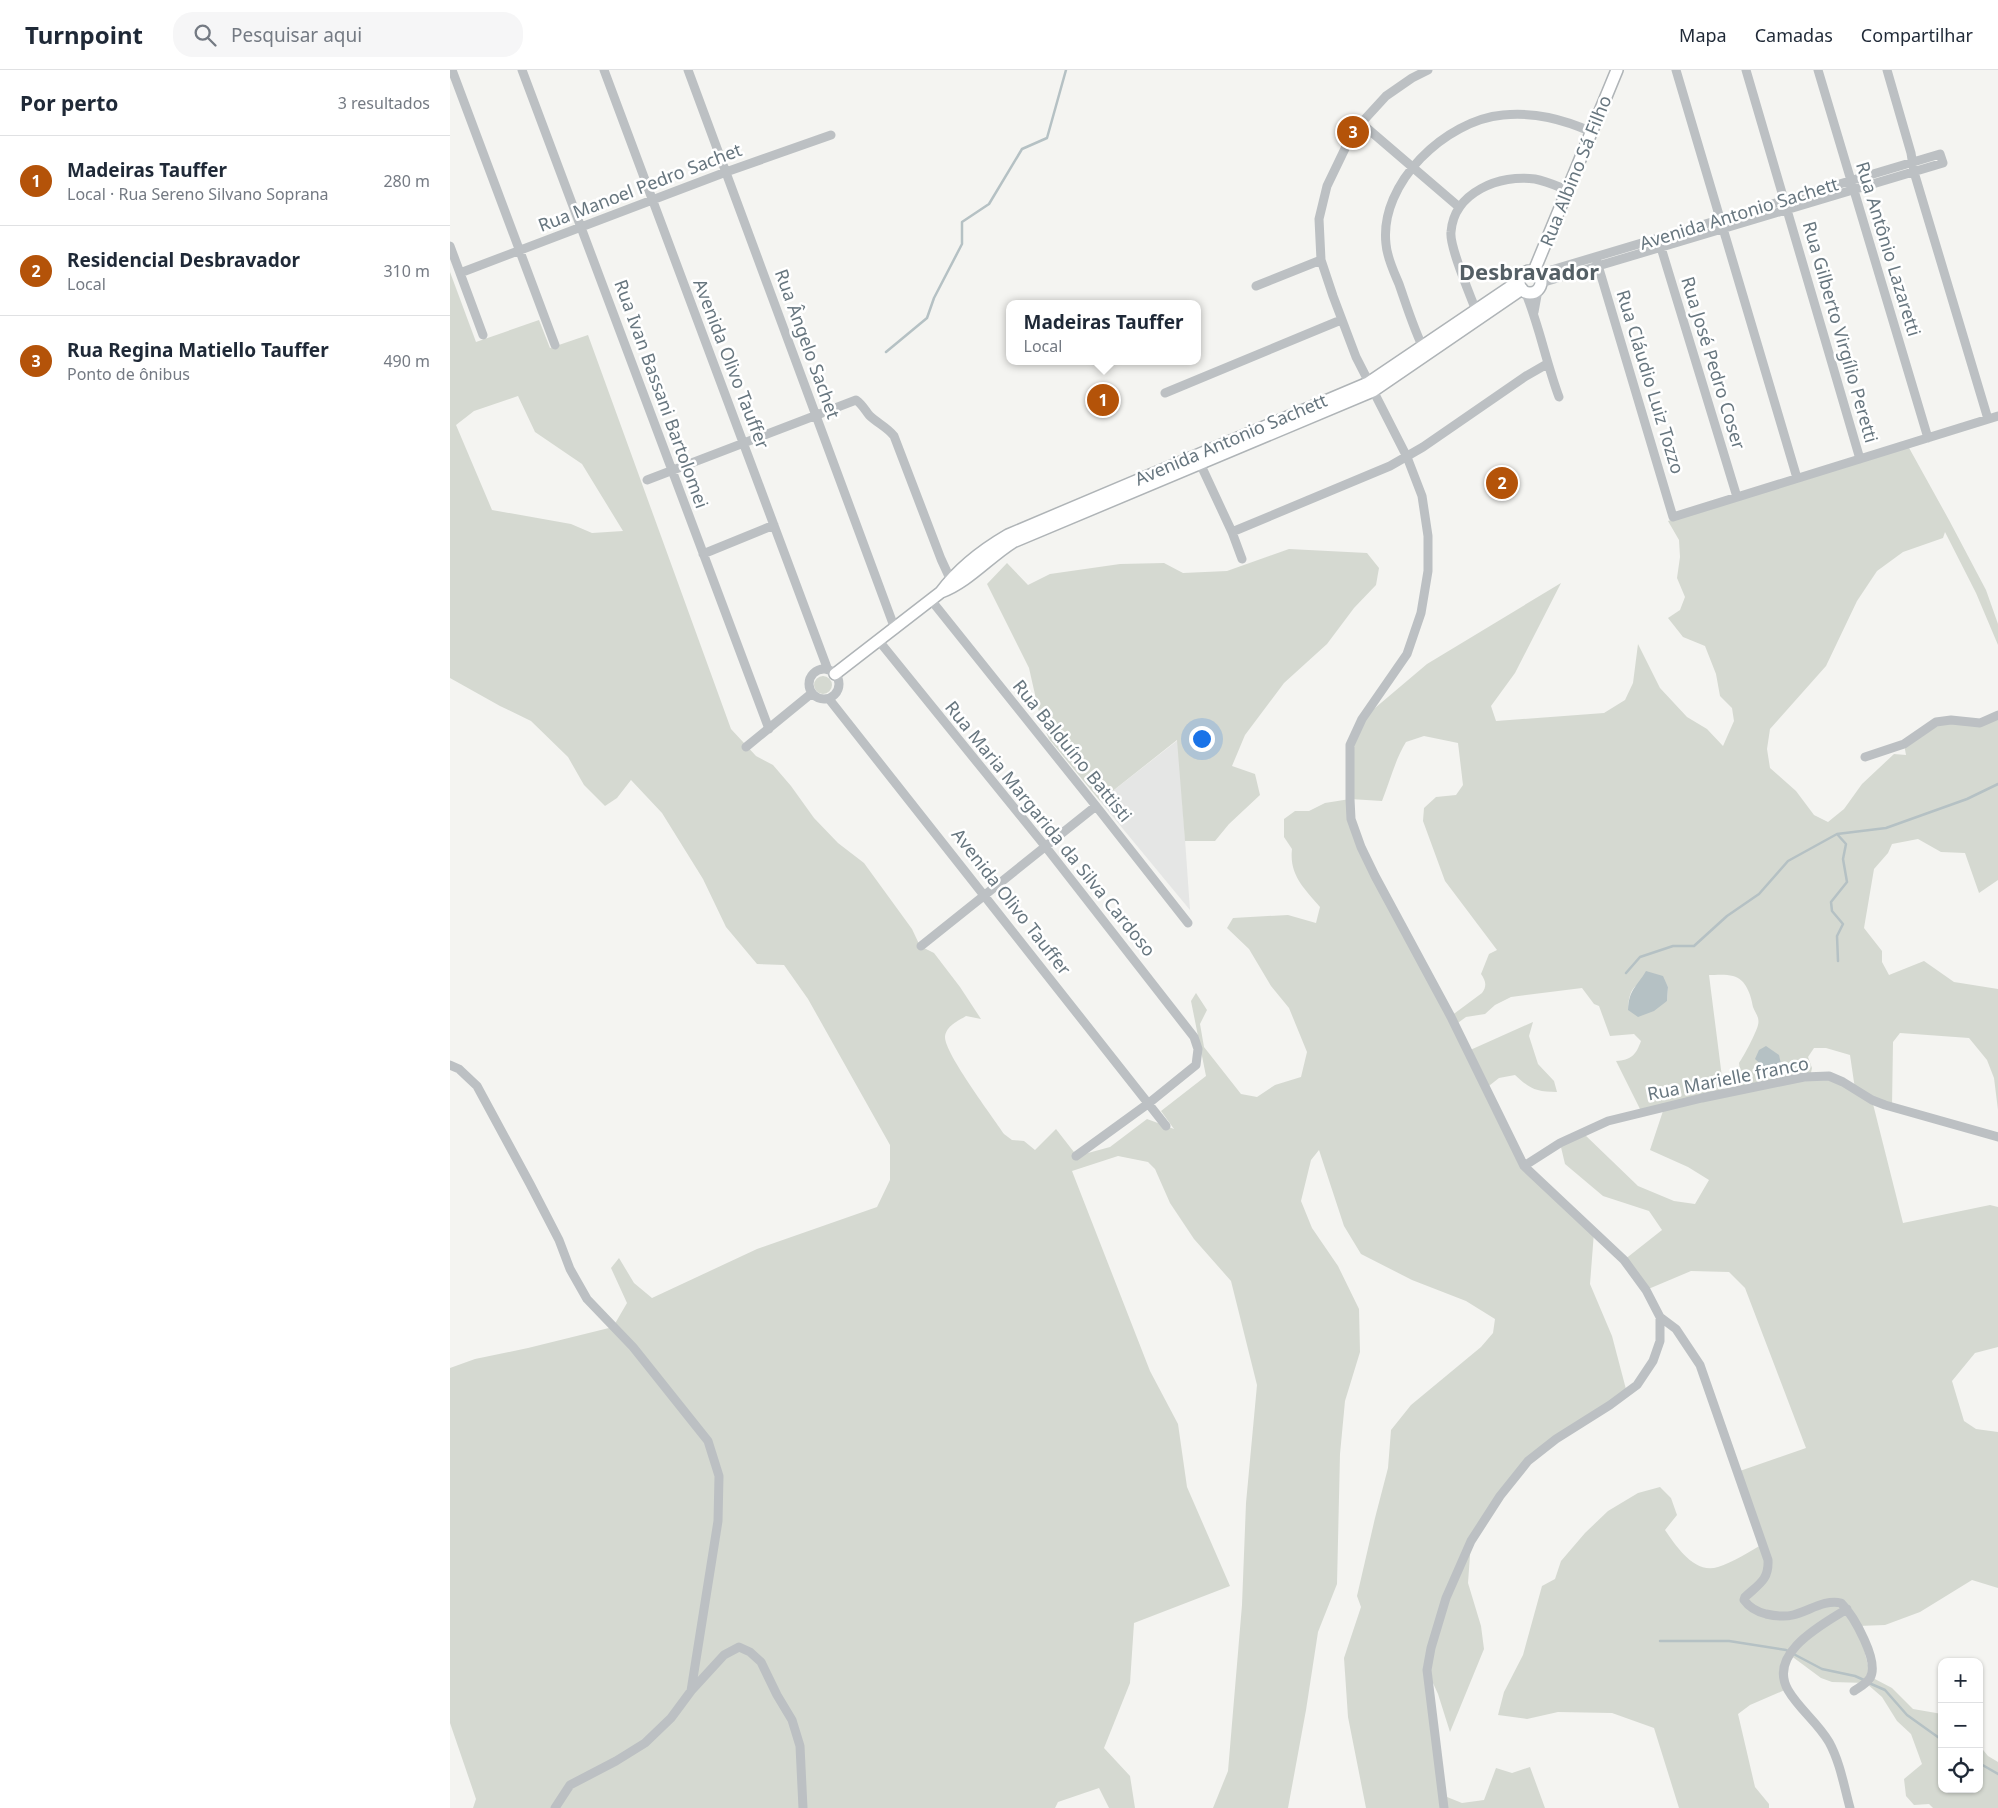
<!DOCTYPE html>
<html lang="pt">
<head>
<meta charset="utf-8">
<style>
	:root { --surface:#fff; --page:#f6f6f7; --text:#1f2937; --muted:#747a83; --line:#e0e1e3; --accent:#b45309 }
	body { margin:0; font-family:"Noto Sans",sans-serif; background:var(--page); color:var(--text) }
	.controls { position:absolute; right:15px; bottom:15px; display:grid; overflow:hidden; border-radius:10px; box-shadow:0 1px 4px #0004 }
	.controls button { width:45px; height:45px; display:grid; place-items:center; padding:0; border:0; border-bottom:1px solid var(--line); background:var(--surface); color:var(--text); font:25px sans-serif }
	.you { position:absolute; left:751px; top:668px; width:18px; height:18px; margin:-12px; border:4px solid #fff; border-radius:50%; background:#1a73e8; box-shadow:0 0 0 8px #1a73e833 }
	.badge { display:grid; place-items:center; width:32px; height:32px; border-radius:50%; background:var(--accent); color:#fff; font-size:16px; font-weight:700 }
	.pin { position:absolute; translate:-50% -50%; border:2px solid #fff; box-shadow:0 1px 5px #0006 }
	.popup { position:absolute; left:556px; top:230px; width:195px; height:65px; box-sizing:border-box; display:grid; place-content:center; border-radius:10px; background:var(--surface); filter:drop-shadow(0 1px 4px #0005); font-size:16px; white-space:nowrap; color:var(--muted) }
	.popup b { font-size:19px; color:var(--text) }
	.popup::after { content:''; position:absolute; left:50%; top:100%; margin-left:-10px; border:10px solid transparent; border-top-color:var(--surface) }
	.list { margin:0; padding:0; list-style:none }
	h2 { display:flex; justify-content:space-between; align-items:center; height:65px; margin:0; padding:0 20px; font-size:21px }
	h2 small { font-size:16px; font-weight:400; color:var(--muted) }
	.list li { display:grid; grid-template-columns:32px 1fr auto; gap:15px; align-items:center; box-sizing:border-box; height:90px; padding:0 20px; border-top:1px solid var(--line) }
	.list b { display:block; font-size:19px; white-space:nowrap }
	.list p { margin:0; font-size:16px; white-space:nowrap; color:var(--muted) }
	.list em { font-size:16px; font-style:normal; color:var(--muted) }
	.icon { flex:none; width:28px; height:28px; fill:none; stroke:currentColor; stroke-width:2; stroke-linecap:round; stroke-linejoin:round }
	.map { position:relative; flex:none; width:1548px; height:1738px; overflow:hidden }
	header { display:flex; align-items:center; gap:30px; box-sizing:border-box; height:70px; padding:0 25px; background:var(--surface); border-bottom:1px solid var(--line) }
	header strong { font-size:24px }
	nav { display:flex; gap:28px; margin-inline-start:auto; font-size:18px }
	.search { width:350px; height:45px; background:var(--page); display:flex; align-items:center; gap:12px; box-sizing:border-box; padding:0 18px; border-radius:20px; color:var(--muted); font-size:19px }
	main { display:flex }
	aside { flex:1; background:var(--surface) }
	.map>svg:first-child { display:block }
	.built { fill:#e5e6e5 }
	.green { fill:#d5d9d1; fill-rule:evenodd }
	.water { fill:#b5c1c4 }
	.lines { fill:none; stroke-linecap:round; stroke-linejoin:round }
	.stream { stroke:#b5c1c4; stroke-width:2.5 }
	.secondary-casing { stroke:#afb4b7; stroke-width:14 }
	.street { stroke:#bcc0c3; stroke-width:9 }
	.secondary { stroke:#fff; stroke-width:11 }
	.labels { text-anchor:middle; stroke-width:5; stroke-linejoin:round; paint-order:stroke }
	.street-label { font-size:18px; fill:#67767f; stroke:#fff }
	.district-label { font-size:22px; font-weight:bold; fill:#545f65; stroke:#fff }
</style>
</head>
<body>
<header>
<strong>Turnpoint</strong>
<div class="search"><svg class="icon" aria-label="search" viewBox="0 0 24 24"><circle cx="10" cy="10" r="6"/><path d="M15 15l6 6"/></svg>Pesquisar aqui</div>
<nav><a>Mapa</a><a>Camadas</a><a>Compartilhar</a></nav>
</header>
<main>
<aside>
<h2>Por perto<small>3 resultados</small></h2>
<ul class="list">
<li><span class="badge">1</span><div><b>Madeiras Tauffer</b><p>Local · Rua Sereno Silvano Soprana</p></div><em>280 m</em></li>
<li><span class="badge">2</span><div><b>Residencial Desbravador</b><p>Local</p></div><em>310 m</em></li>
<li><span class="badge">3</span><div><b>Rua Regina Matiello Tauffer</b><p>Ponto de ônibus</p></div><em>490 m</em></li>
</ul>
</aside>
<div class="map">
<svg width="1548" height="1738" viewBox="0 0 1548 1738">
	<rect width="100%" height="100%" fill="#f4f4f1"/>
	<path class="built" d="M728,670L740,840L650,731Z"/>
	<path class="green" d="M0,202L26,272L89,250L100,278L138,265L281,659L306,686L323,695L341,716L364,748L388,773L414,793L462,859L470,876L484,883L510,917L531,949L516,946C508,951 496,956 495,967C495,984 543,1047 554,1064L562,1070L574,1071L585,1080L606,1059L627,1086L660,1077L697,1049L724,1059L711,1041L756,1006L741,931L746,923L757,940L750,954L754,977L791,1024L807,1027L825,1015L851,1007L857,982L839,938L821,916L799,879L777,858L783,848L838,845L866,853L870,837C854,818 839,805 842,779L834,767V749L845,741H859L875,733L900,729V675L912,649L977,594L1111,513L1065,603L1041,636L1046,651L1154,643L1175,630L1183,613L1188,574L1210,618L1237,647L1257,659L1273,676L1284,651L1282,638L1270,626L1266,604L1255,576L1233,567L1218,548L1230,540L1235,527L1227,508L1230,487L1229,470L1218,451L1458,376L1499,450L1536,520L1548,554V575L1526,523L1495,462L1493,468L1453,482L1427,501L1407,531L1376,596L1320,659L1317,679L1320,698L1346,721L1364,745L1378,752L1394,739L1412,714L1444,684L1456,685L1454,674L1486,652L1530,653L1548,645V810L1529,823L1515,783L1491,782L1468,769L1442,774L1438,783L1424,799L1414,858L1432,881V892L1439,905L1474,891L1504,912L1548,919V1040L1544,1008L1537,990L1519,968L1450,963L1443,972L1442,1037L1422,1030L1453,1153L1540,1135L1548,1137V1277L1525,1283L1502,1311L1514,1351L1526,1359L1548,1362V1518L1522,1510L1470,1542L1435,1555L1408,1556L1421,1607L1442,1618L1463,1639L1492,1644V1719H1529V1675L1538,1686L1548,1692V1738H1483L1479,1734L1464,1735L1456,1726L1454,1709L1472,1694L1461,1664L1447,1651L1432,1627L1416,1613L1382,1612L1371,1608L1340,1585L1337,1588V1619L1300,1635L1288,1644L1305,1717L1319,1734V1738H1229L1204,1658L1162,1643L1108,1642L1077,1649L1048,1645L1054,1622L1073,1585L1092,1516L1105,1509L1111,1491L1135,1463L1158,1441L1188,1423L1210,1417L1221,1428L1227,1445L1215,1460C1226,1476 1245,1505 1268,1497C1283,1492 1299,1482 1313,1474L1287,1402L1356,1378L1295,1218L1279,1202L1241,1201L1196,1220L1174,1190L1212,1160L1199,1141L1153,1126L1115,1094L1110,1073L1133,1063L1188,1116L1224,1131L1245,1134L1259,1110L1238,1097L1200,1080L1214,1038L1192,1043L1166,991C1181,990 1186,985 1191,971L1184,964L1160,966L1149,936L1144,934L1132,918L1061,927L1045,935L1035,944L1016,947L1005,955L1018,981L1083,952L1079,966L1088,994L1104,1011L1107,1022C1086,1022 1080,1019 1065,1005L1049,1008L1035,1019L1074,1096L1144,1162L1140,1214L1162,1266L1177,1323L1078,1391L1021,1471L1018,1513L1031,1556L1034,1579L1000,1662L988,1624L978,1602L992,1725L1012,1733L1034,1730L1046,1698L1062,1703L1080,1697L1095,1738H916L898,1647L894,1588L911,1537L907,1526L925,1448L938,1398L941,1360L961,1335L1031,1277L1043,1263L1045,1249L1016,1231L962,1210L911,1184L894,1156L869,1080L861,1090L851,1131L862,1158L888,1196L909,1239L910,1282L895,1331L890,1384L887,1514L868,1562L856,1640L838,1738H763L778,1701L792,1535L796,1433L807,1315L781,1211L744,1169L720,1133L705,1099L698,1092L668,1086L622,1101L700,1301L728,1354L737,1417L780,1516L684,1553L680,1613L654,1678L680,1706L685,1738H659L649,1718L608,1732L605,1738H23L26,1729L0,1653V1298L25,1289L78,1278L163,1257L177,1233L161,1198L169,1188L184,1213L202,1228L307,1179L427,1137L440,1110V1075L358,929L334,895L307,894L276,857L253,809L212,743L181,710L167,728L155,736L134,715L118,687L81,651L50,636L0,608ZM68,326L85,362L132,394L173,461L142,463L121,454L42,440L6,355L24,341ZM974,666L1008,673L1013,715L1006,725L986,727L974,738L973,751L995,811L1047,880L1039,884L1031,904C1036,911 1037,916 1032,923L1001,946L911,777L900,729L932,731C940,711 945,690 956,672ZM1259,905C1266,905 1276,904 1283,906C1296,909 1301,925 1303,937C1305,943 1310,947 1308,955C1306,963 1294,986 1289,993L1291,1007L1286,1021L1274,1023ZM1212,906L1218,917L1217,931L1178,940C1179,913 1189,912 1212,906ZM1364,978H1376L1400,985L1405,1019L1379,1006L1360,1007L1362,998L1358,987Z
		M839,479L917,483L929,498L926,515L904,538L877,574L834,613L795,665L782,696L805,704L810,725L779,754L765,771H735L727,670L650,731L599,669L591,651L579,598L537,514L557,493L578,515L600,504L670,494L714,493L733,503L777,501Z
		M364 615a9 9 0 1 1 18 0a9 9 0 1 1-18 0Z"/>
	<path class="water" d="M1196,901L1213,906L1218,917L1217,931L1204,941L1188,947L1178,940C1179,919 1186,918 1196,901Z
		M1316,976L1329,985L1331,994L1325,997L1315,998L1305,989L1309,980Z"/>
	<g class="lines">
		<path class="stream" d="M436,282L477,248L484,228L512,174V152L539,134L572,79L597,68L616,0
			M1387,764L1396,774L1393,789L1397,812L1381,832L1382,841L1393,854L1387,866L1388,891
			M1176,903L1190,887L1223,876H1244L1277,846L1309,824L1338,791L1387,764L1436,758L1517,729L1548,714
			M1210,1571H1279L1336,1580L1372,1599L1405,1606L1414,1610
			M1419,1613L1435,1620L1457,1645L1492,1670
			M1529,1693L1548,1704"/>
		<defs>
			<path id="secondary" d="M1069 212a11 11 0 1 1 22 0a11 11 0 1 1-22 0Z
				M1084,201L1167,0
				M491,522C518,512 539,487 563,472L923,321L1072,219
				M385,604L491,522C508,499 534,479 558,465L918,313L1069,211"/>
		</defs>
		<use href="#secondary" class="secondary-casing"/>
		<path class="street" d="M2,0L105,275
			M72,0L319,659
			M154,0L378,600
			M238,0L445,559
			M978,0L962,8L936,26L903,62L877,116L869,149L871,190L883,226L906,287L957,387L972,426L978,466V501L971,543L957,584L912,649L900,675V729L901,749L911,777L925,806L1001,947L1074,1096L1174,1190L1196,1220L1210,1247V1271L1203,1291L1187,1315L1160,1335L1106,1369L1078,1391L1050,1426L1021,1471L996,1528L981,1578L977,1600L994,1738
			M1226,0L1347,408
			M1296,0L1410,389
			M1368,0L1478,368
			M1437,0L1461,83L1464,102L1538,349
			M911,53L1009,137
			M1209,171L1287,427
			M0,176L33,265
			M1147,192L1223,447L1548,346
			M10,203L276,102L381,65
			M1088,204L1490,84L1493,93L1091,213
			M806,216L871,190
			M1075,221C1089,255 1096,292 1109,327
			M1084,242L1088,220
			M1028,246C1022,229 999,177 1001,162C1004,122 1050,104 1085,109C1096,111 1107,116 1117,120
			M975,282C964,260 957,237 949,214C944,202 937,188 936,174C929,113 996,50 1053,45C1085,42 1112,49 1142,62
			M715,323L891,250
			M748,389L782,462L792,489
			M197,410L406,330C412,334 415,340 419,345C427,353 437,357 444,366L491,489L503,515
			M782,462L940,396L973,377L1076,306L1097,294
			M253,484L324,455
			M481,530L646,736L738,853
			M429,571L595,776L744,967L748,979L746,995L699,1033L626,1086
			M359 614a15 15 0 1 1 30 0a15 15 0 1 1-30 0Z
			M379,629L716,1056
			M296,677L362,623
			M1415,687L1454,674L1486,652L1501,650L1530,653L1548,645
			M471,876L646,736
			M0,995L9,999L27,1016L80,1114L109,1170L120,1199L137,1229L183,1277L258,1371L269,1406L268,1451L241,1621
			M1074,1096L1110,1073L1158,1051L1252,1028L1354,1007L1379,1006L1393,1012L1422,1030L1435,1035L1548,1067
			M1210,1247L1226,1259L1250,1295L1318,1490C1319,1510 1309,1514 1295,1527L1294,1530C1299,1537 1308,1542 1316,1544C1325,1546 1335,1547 1343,1545C1359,1541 1375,1529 1391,1533C1404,1546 1430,1592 1420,1608C1416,1614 1410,1617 1404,1621
			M1397,1539C1373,1554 1317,1583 1338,1620C1349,1639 1368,1653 1379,1672C1390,1692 1394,1716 1400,1738
			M105,1738L120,1715L166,1691L195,1673L221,1648L241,1621L274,1585L289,1577L300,1582L311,1592L327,1625L342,1650L350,1676L353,1738"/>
		<use href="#secondary" class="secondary"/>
	</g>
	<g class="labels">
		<g class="street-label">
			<text transform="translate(1126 101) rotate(-68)" y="6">Rua Albino Sá Filho</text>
			<text transform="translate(190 118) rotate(-21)" y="6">Rua Manoel Pedro Sachet</text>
			<text transform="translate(1289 144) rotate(-17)" y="6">Avenida Antonio Sachett</text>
			<text transform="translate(1438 179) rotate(73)" y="6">Rua Antônio Lazaretti</text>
			<text transform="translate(1390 262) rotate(74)" y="6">Rua Gilberto Virgílio Peretti</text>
			<text transform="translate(357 274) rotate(70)" y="6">Rua Ângelo Sachet</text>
			<text transform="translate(1263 293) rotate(73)" y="6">Rua José Pedro Coser</text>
			<text transform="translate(281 294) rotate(69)" y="6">Avenida Olivo Tauffer</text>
			<text transform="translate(1200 312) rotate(73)" y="6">Rua Cláudio Luiz Tozzo</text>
			<text transform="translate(211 324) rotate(70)" y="6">Rua Ivan Bassani Bartolomei</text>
			<text transform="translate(781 370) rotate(-23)" y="6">Avenida Antonio Sachett</text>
			<text transform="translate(622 681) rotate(51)" y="6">Rua Balduíno Battisti</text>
			<text transform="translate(600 759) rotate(51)" y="6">Rua Maria Margarida da Silva Cardoso</text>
			<text transform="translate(561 832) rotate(52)" y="6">Avenida Olivo Tauffer</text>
			<text transform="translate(1278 1009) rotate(-11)" y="6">Rua Marielle franco</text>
		</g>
		<g class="district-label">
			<text x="1079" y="210">Desbravador</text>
		</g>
	</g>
</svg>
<div class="controls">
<button>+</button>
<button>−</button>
<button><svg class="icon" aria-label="locate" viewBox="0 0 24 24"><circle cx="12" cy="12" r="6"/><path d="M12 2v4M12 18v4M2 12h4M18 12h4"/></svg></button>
</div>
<div class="you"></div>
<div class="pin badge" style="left:653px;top:330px">1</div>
<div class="popup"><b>Madeiras Tauffer</b>Local</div>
<div class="pin badge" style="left:1052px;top:413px">2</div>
<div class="pin badge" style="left:903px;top:62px">3</div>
</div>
</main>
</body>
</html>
